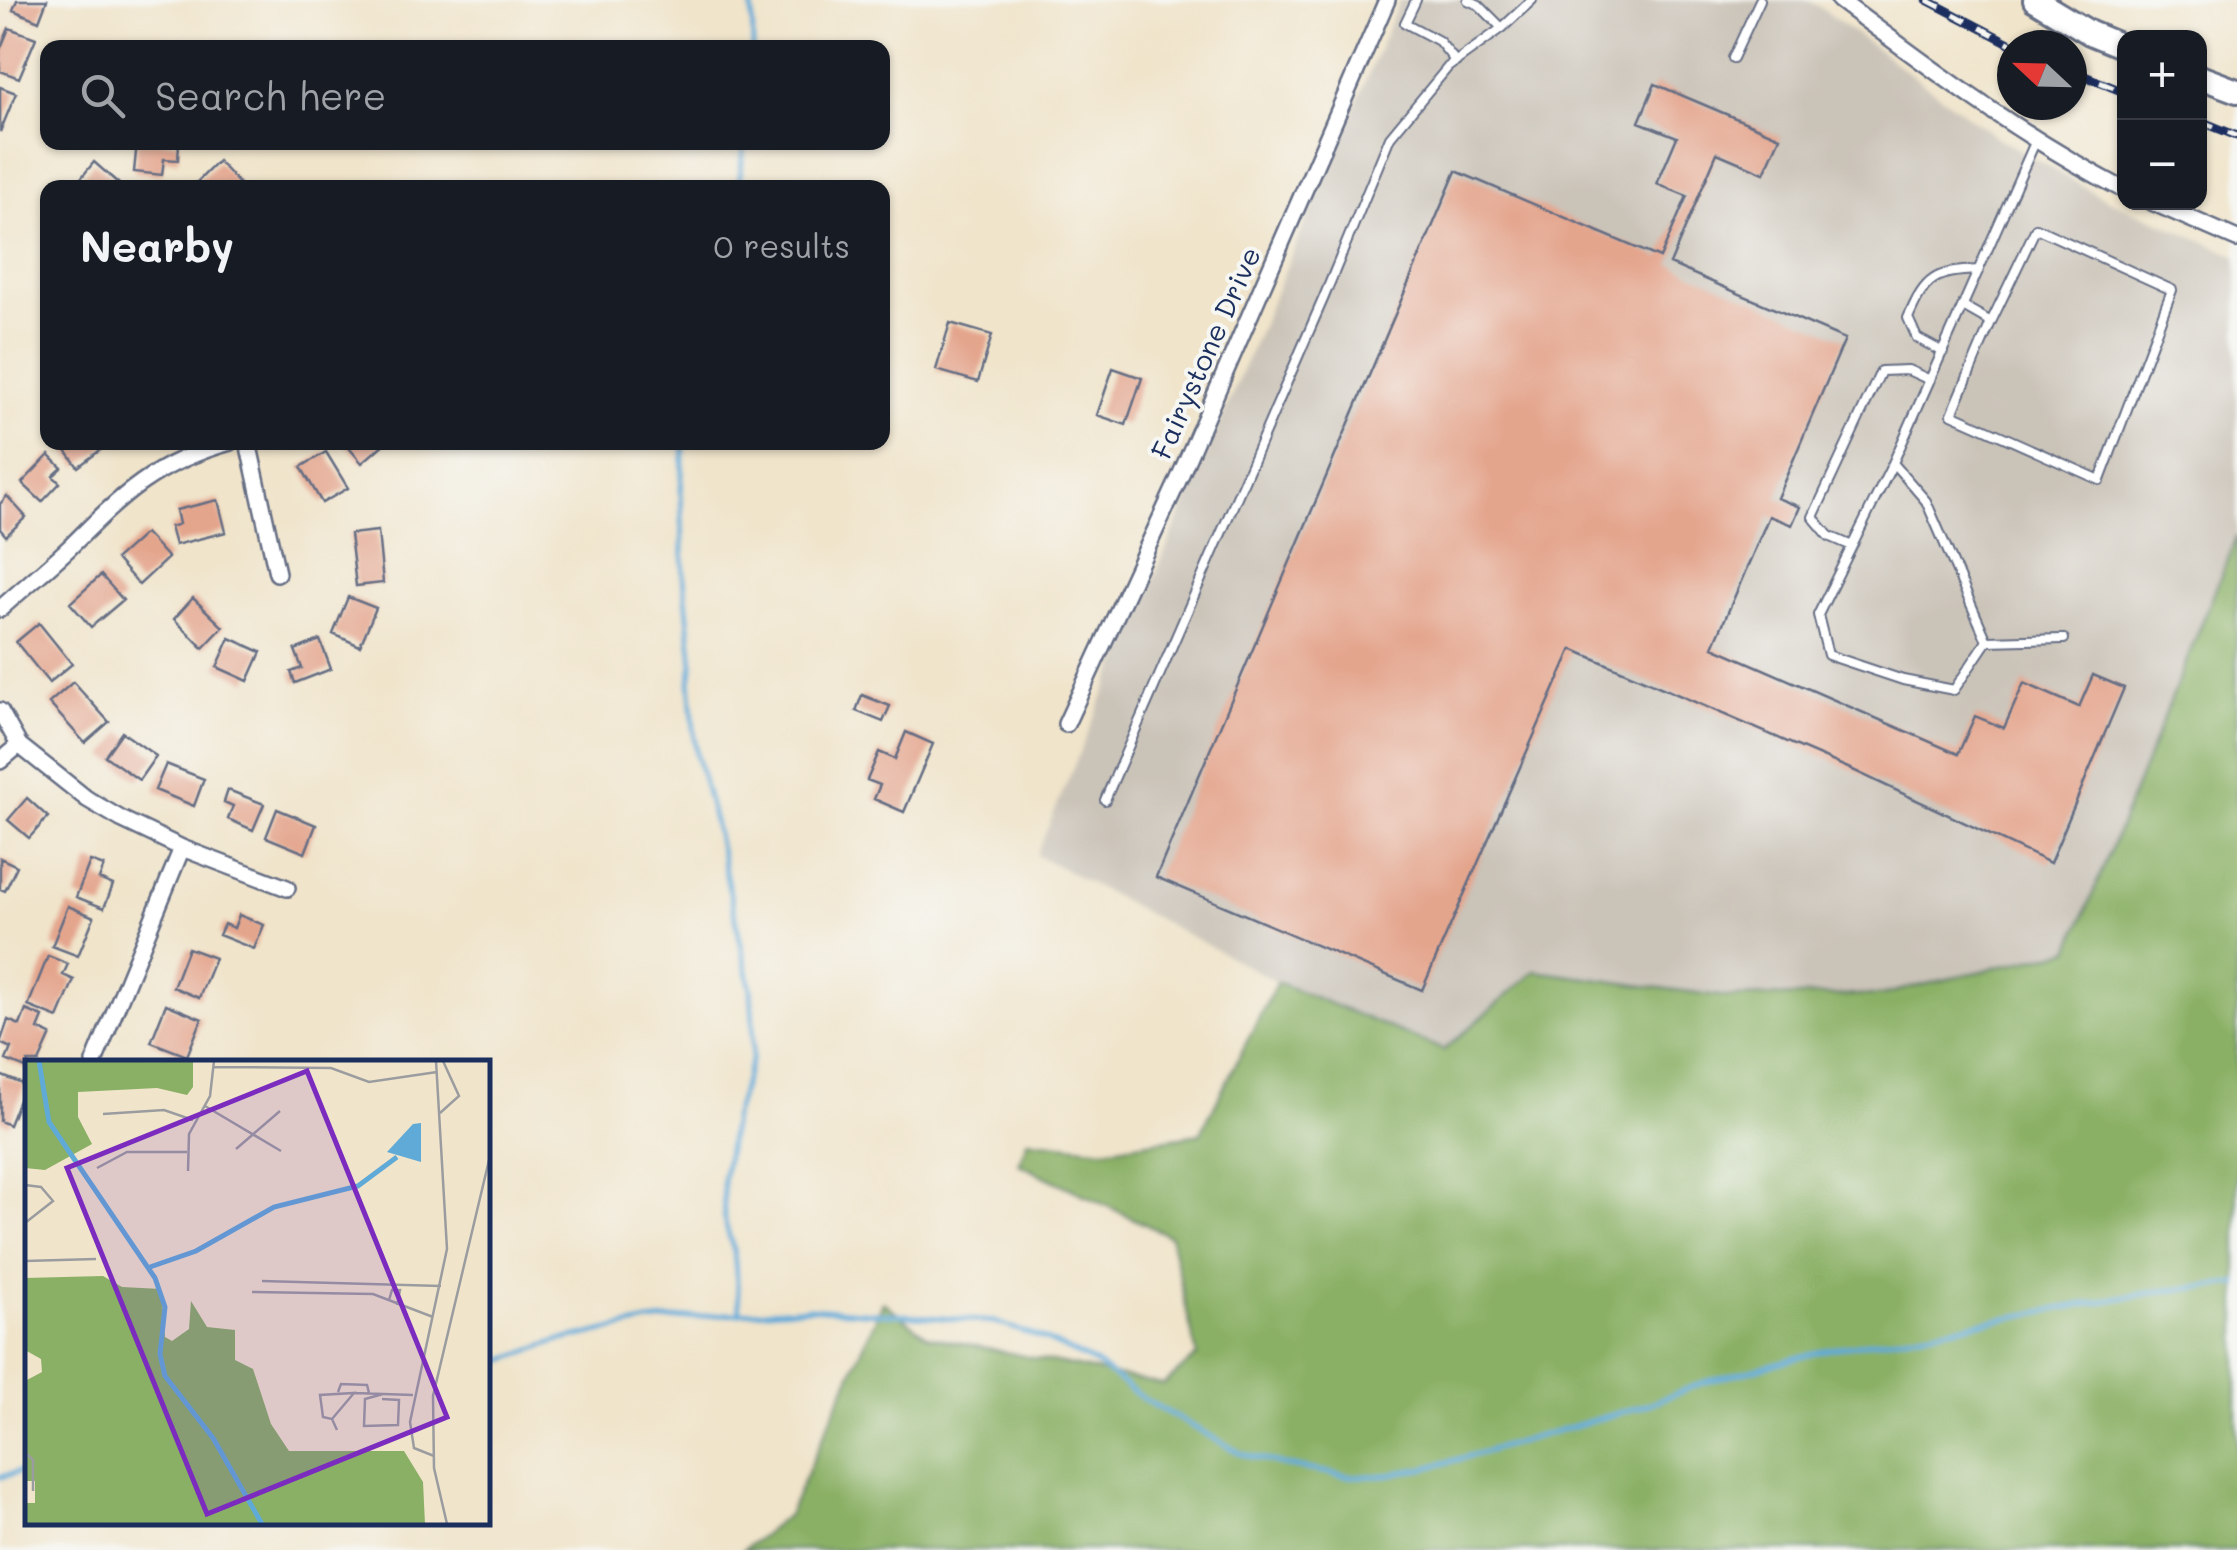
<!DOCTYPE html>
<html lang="en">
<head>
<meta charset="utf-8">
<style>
	:root { --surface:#171b24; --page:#20242c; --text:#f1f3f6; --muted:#9ea1a6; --line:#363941 }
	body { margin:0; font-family:Mali,sans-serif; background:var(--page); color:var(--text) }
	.controls { position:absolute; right:30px; top:30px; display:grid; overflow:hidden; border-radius:20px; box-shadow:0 2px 8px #0004 }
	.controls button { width:90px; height:90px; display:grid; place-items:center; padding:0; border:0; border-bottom:2px solid var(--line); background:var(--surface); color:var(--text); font:50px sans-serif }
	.compass { position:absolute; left:1997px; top:30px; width:90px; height:90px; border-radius:50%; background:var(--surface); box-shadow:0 2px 8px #0004; rotate:292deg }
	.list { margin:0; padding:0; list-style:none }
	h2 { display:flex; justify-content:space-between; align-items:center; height:130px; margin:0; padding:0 40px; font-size:42px }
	h2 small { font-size:32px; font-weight:400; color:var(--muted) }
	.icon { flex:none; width:55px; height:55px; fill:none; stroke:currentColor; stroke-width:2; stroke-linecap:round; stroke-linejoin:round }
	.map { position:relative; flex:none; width:2237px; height:1550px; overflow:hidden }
	.search { position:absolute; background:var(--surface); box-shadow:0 2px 8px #0004; left:40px; top:40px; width:850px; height:110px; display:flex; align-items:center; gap:25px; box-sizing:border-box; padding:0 35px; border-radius:20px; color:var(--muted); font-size:38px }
	.panel { position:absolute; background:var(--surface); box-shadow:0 2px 8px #0004; left:40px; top:180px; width:850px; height:270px; border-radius:20px }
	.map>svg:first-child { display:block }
	.industrial { fill:#cac3b8 }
	.forest { fill:#8ab065; stroke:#527062; stroke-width:2.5 }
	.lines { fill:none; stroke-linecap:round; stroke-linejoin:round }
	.stream { stroke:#60aad8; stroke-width:5 }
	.building { fill:#e4a58d }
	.lane-casing { stroke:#666e84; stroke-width:12 }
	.street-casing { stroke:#666e84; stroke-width:20 }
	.secondary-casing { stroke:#666e84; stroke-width:28 }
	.lane { stroke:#fff; stroke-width:8 }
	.street { stroke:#fff; stroke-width:15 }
	.secondary { stroke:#fff; stroke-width:22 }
	.rail-casing { stroke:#1b2f5e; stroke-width:9 }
	.rail { stroke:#f6f6f2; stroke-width:5; stroke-dasharray:15; stroke-linecap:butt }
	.labels { text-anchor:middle; stroke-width:8; stroke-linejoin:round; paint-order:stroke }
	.street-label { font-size:28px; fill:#1b2f5e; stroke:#f6f6f2 }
	.inset-river { fill:none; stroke:#60aad8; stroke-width:5 }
	.inset-road { fill:none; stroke:#9b9c9f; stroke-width:2.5 }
	.view { fill:#7b2cbf; fill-opacity:0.15; stroke:#7b2cbf; stroke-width:5 }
	.inset-edge { fill:none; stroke:#1b2f5e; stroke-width:5 }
</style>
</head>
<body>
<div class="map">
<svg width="2237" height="1550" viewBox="0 0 2237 1550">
	<rect width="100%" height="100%" fill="#f6f6f2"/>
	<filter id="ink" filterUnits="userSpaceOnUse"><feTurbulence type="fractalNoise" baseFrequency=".01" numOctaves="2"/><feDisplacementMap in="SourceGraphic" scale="20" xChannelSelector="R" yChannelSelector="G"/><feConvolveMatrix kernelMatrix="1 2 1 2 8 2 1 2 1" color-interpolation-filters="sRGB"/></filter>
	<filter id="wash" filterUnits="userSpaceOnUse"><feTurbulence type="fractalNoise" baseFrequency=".0048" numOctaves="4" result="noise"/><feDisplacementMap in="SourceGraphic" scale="40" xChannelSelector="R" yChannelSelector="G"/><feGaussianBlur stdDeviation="2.25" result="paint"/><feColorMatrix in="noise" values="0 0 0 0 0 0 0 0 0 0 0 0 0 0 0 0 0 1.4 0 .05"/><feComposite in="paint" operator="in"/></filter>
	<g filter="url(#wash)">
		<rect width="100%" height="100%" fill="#f0e4ca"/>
		<path class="industrial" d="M1400,0H1810L1998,138L2102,197L2237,256V536L2070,950L1881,995L1727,997L1536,971L1444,1051L1277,982L1036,855Z"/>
		<path class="forest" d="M2237,536V1550H743L788,1515L883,1302L928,1336L1163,1385L1197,1356L1170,1236L1019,1164L1027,1140L1104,1149L1200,1134L1277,982L1444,1050L1535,971L1727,997L1881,995L2070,950Z"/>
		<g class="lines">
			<path class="stream" d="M752,0L753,48
				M738,188L745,142
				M684,442L681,491L684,578L693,664L690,681L696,753L714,821L751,989L753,1023L752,1058L733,1118L723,1180L724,1219L734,1252L740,1313
				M488,1366L557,1341L649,1322L725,1314L809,1308L995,1322L1046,1340L1095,1363L1145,1400L1242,1454L1283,1465L1347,1476H1378L1427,1468L1484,1452L1646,1405L1702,1383L1830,1349L2161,1291L2237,1284
				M0,1477L28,1470"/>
		</g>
		<g id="blocks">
			<path class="building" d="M17,0H47L39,21L13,10Z
				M9,28L36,38L19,78L0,71V50Z
				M1655,84L1780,137L1764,173L1717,153L1670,264L1845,339L1777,498L1800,507L1792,525L1769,516L1713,647L1958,754L1975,716L2004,728L2024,683L2079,707L2093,675L2124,688L2050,863L1855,771L1572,649L1422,990L1156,877L1456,171L1660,258L1687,196L1657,184L1677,137L1639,122Z
				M0,87L16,93L0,132Z
				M137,142H179L178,160L164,159L162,175L134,172Z
				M218,161L243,188H202L197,182Z
				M94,162L119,184L116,188H73Z
				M950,323L992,335L978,382L936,370Z
				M1113,368L1142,378L1126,425L1097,415Z
				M63,442H111L78,467L61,444Z
				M344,442H386L362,463Z
				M326,452L348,488L322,503L301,467Z
				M49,455L62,468L53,476L60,483L42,502L22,483Z
				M7,496L26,517L6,536L0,529V504Z
				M218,500L226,532L175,545L170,527L179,524L176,510Z
				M378,531L383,583L356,586L350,534Z
				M145,533L168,558L139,585L116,559Z
				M101,575L123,600L91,627L70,603Z
				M348,597L376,608L360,646L333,634Z
				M193,598L223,627L203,648L174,619Z
				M39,623L72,664L49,683L16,642Z
				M230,638L261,652L248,681L217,667Z
				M320,640L331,669L295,683L291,672L302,668L295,650Z
				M73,682L109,722L85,743L49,703Z
				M862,695L890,706L883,722L856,711Z
				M122,732L156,756L139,780L105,756Z
				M906,732L933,744L904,812L874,799L880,785L867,780L879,752L895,759Z
				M166,764L204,779L194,806L155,790Z
				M228,790L264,804L253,830L228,819L233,806L224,802Z
				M27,798L48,817L29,838L8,820Z
				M277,809L316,825L305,853L266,837Z
				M0,858L17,866L5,891L0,889Z
				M90,861L104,866L99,879L113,885L104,908L76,897Z
				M68,906L94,917L78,956L52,946Z
				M239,915L264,925L254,949L219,935L224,924L234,928Z
				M188,948L215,958L199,998L173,987Z
				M48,956L68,964L63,975L74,980L58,1018L28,1006Z
				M166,1004L202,1019L187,1056L151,1042Z
				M26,1010L43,1017L38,1029L51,1035L39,1062H28V1069L6,1060L11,1048L0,1043L8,1020L20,1025Z
				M0,1075L25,1085L9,1125L0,1121Z"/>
		</g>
	</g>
	<g filter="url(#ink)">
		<use href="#blocks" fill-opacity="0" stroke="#666e84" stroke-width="2.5"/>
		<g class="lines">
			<defs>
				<path id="lane" d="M1416,0L1405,23L1439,41L1456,62
					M1468,0L1479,5L1502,28
					M1733,58L1760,0
					M1963,306L1991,322L1952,414L2100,480L2172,290L2036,228L1991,322
					M1943,352L1917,338L1908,318C1926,276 1935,272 1979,270
					M1893,463L1926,501L1987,641L1954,690L1903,680L1828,655L1818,615Z
					M1893,463L2036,140
					M1852,546L1829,536L1813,517L1881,371L1908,370L1930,380
					M1987,641L2064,639
					M1105,800L1324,297L1390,137L1448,67L1502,28L1532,0"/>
				<path id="street" d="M1839,0C1931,69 2022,137 2124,190
					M2152,202L2237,239
					M248,442L277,573
					M0,609C23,588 48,568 70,547C123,494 155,463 230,442
					M0,711L19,745L87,799L121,819L182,848L287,888
					M1066,724L1177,483L1387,0
					M0,761L19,745
					M94,1062L182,848"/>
				<path id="secondary" d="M2035,0L2090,33L2124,47
					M2200,77L2237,91"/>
			</defs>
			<use href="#lane" class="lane-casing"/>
			<use href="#street" class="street-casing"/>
			<use href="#secondary" class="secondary-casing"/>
			<use href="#lane" class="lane"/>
			<use href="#street" class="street"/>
			<use href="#secondary" class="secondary"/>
			<defs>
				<path id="rail" d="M1927,0L2013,45
					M2072,71L2124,92
					M2200,121L2237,136"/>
			</defs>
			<use href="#rail" class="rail-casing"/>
			<use href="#rail" class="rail"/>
		</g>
	</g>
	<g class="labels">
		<g class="street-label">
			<text transform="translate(1206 353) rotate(-66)" y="10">Fairystone Drive</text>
		</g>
	</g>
	<g transform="translate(25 1060)">
		<rect width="465" height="465" fill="#f0e4ca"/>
		<path d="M0,1H168V27L162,35L132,28L53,32V57L67,84L20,110L0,108ZM78,216L97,227L136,229L140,277L147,281L164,269L166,241L182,267L210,270V300L228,309L246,364L264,391H379L398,422L400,464H0V443H10V421H0V321L17,312L16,299L0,290V218Z" fill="#8ab065"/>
		<path d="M396,63V102L362,92L388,64Z" fill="#60aad8"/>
		<path class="inset-river" d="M14,1L24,62L130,218L140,247L135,294L140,316L188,378L237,464M125,207L171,191L249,147L333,126L372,97"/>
		<path class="inset-road" d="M189,7L306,8L344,22L412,12M180,46L256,91M415,53L434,36L418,1M78,54L139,50L168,60M211,89L255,51M72,108L102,92H162M163,111L164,74L185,36L189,1M0,125L16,127L28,141L0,163M0,201L71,199M237,221L416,226M227,232L348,234L408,257M364,240L367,230H375L372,245M313,332L316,324L342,325L344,333M329,333L388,335M357,339L374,340L373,365L339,366L340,339L358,334M307,359L329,333L295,335L298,357L307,359L312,370M0,392L8,400V431M409,396L389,388L385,362L422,189L411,1M422,464L409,408L408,336L465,96"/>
		<path class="view" d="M282,11L422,357L182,454L42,108Z"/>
		<rect width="465" height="465" class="inset-edge"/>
	</g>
</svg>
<div class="controls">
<button>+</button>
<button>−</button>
</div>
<svg class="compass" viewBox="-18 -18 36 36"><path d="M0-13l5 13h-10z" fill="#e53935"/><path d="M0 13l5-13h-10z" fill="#9ea1a6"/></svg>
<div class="search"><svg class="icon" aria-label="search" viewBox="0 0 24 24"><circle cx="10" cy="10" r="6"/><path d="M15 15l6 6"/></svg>Search here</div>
<section class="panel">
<h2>Nearby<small>0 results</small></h2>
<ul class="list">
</ul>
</section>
</div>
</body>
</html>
